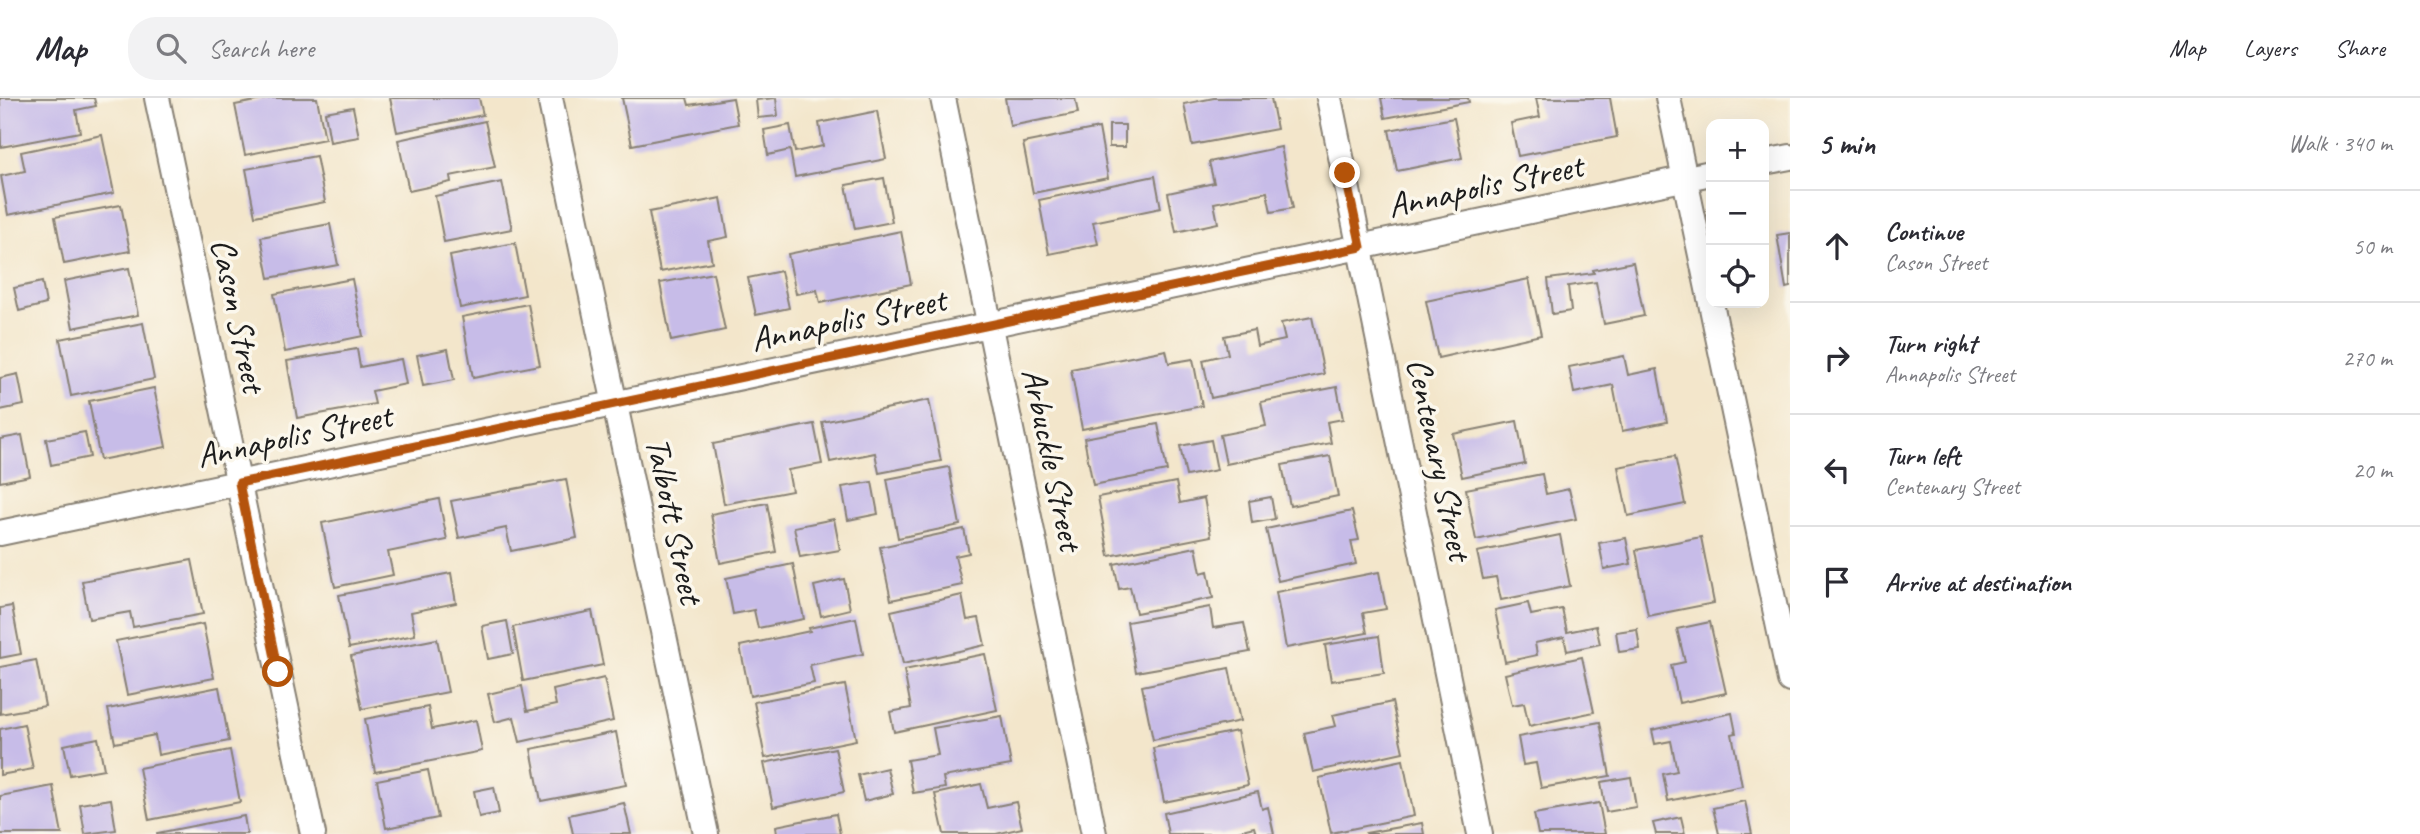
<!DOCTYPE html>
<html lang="en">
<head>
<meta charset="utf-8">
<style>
	:root { --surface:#fff; --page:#f2f2f3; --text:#2b2b33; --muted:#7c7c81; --line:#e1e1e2 }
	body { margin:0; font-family:Caveat,sans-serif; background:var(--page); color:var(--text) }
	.controls { position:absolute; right:21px; top:21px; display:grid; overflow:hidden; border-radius:14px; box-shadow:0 7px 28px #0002 }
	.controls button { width:63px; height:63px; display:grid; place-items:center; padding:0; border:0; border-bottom:2px solid var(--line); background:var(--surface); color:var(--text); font:35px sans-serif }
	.stop { position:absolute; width:21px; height:21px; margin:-16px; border:5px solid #b45309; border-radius:50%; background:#fff }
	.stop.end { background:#b45309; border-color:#fff; box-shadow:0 2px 7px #0008 }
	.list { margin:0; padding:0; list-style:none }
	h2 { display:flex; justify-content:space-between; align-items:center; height:91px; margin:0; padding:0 28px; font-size:30px }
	h2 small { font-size:23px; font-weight:400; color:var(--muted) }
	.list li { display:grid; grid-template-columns:46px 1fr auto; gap:21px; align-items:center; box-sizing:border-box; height:112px; padding:0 28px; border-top:2px solid var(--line) }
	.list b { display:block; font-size:26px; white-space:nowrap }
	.list p { margin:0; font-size:23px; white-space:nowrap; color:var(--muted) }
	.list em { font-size:23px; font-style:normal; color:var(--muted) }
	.icon { flex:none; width:38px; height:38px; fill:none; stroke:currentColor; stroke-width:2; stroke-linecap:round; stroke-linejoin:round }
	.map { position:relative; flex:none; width:1790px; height:736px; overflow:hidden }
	header { display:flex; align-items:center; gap:42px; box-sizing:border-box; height:98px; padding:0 35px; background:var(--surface); border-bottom:2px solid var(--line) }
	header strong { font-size:33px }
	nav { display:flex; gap:38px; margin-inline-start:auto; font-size:24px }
	.search { width:490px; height:63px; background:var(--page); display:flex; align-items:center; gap:18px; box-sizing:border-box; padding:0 24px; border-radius:28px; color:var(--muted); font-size:26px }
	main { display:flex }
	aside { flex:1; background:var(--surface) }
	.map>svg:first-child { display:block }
	.building { fill:#c7bce8 }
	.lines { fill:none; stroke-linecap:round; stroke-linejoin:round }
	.minor-casing { stroke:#888174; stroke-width:28 }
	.minor { stroke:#fff; stroke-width:24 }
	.route { stroke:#b45309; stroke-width:9 }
	.labels { text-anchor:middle; stroke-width:7; stroke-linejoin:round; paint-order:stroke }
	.street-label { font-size:35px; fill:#1c1c1c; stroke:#fbf7ec }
</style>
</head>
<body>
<header>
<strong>Map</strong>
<div class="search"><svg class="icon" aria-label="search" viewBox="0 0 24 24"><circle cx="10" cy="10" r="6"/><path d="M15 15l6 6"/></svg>Search here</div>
<nav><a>Map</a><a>Layers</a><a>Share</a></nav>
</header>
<main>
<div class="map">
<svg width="1790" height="736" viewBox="0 0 1790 736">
	<rect width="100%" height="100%" fill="#fbf7ec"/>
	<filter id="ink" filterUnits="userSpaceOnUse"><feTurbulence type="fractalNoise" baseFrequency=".0143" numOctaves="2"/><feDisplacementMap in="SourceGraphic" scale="14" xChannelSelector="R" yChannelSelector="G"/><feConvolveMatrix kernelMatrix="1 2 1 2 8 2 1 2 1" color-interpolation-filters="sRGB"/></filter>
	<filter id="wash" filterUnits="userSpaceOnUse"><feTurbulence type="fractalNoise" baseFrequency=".00686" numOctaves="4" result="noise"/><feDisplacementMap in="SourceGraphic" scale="28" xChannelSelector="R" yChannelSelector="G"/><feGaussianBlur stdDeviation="1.57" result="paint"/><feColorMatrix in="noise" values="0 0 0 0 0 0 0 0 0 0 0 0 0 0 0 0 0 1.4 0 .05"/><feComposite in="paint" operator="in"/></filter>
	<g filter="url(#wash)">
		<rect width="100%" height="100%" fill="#f3e6cb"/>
		<g id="blocks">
			<path class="building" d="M0,0H94L96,8L76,12L80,34L1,49Z
				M271,0H317L325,41L245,57L235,7Z
				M390,0H479L483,17L397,34Z
				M622,0H687L689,7L733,0L738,26L632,47Z
				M776,0L778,18L758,20L756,2Z
				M1005,0H1075L1078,15L1010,28Z
				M1214,0H1271L1277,31L1192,47L1184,6Z
				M1381,0H1468L1469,4L1385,20Z
				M1536,0H1610L1617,39L1518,58L1511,25L1540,19Z
				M353,9L359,39L330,44L325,14Z
				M877,13L886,61L795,79L790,52L768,57L764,32L790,27L795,54L823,48L819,25Z
				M1454,20L1462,60L1397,73L1389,32Z
				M485,23L495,69L450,78L451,84L409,93L398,42Z
				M1109,27H1125V49H1109Z
				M1099,30L1108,80L1033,95L1023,45Z
				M102,37L114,95L8,117L1,78L25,73L21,54Z
				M1281,49L1293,110L1271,114L1267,94L1214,105L1218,125L1176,134L1168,95L1214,85L1209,64Z
				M316,58L325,104L255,118L246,71Z
				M1155,78L1161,110L1093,124L1098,146L1049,156L1039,102Z
				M884,80L892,124L855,131L846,87Z
				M502,84L512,131L444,144L435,98Z
				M721,100L728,139L708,143L712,164L660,174L649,114Z
				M121,107L130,153L64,166L55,119Z
				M330,126L338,167L269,180L261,139Z
				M901,133L911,186L820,205L817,192L796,196L788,156Z
				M1790,135V189L1786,190L1777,137Z
				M515,145L525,197L460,210L450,158Z
				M1633,164L1644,218L1604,226L1596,184L1568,188L1571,213L1552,216L1548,181L1594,175L1593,172Z
				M129,170L138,217L73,230L64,183Z
				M781,173L789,210L756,217L748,180Z
				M713,175L725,232L671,243L660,185Z
				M352,181L363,238L285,254L274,196Z
				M1529,181L1541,237L1438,260L1426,203Z
				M42,184L46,206L19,213L14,190Z
				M528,206L540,267L473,280L462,219Z
				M1312,219L1324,276L1211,300L1203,262L1228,256L1224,238L1254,232L1257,248L1285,242L1281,225Z
				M143,225L154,281L71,298L60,241Z
				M357,251L360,269L401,261L406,286L372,293L375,306L297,320L287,263Z
				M448,251L454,282L423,288L417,257Z
				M1166,252L1169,265L1193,261L1202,308L1082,331L1071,271Z
				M1624,258L1628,277L1657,271L1667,324L1622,333L1613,287L1574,295L1569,269Z
				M18,276L24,307L0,312V280Z
				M1337,289L1343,321L1327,324L1331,345L1226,366L1220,337L1266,328L1261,304Z
				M154,290L166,349L100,362L89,303Z
				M929,302L941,363L879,375L875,355L830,364L822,324Z
				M1517,323L1525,366L1462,379L1453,336Z
				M814,326L822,366L788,372L792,393L724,406L713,346Z
				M1158,326L1167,373L1093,387L1084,340Z
				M85,334L90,359L51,367L46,341Z
				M22,337L30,378L0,384V341Z
				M1211,342L1217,372L1186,378L1180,348Z
				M1330,358L1338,398L1290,408L1282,367Z
				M1675,358L1685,406L1628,418L1618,369Z
				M949,369L960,427L898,440L887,381Z
				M1542,376L1546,396L1569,391L1576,421L1476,442L1466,391Z
				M566,381L577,440L511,453L506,430L459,440L451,403Z
				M872,384L878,416L848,422L842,389Z
				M1176,384L1180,405L1204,400L1211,438L1109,458L1098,399Z
				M1271,399L1275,421L1252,425L1249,403Z
				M439,401L447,442L388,454L393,477L335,489L322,425Z
				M767,405L776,454L720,465L711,416Z
				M1352,413L1359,442L1351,443L1356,466L1278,483L1266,431Z
				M834,421L840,452L800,459L794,429Z
				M964,431L969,455L955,458L962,487L891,502L880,449Z
				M1560,437L1570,488L1501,502L1496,479L1483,481L1477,454Z
				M1701,439L1714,505L1648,518L1636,452Z
				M1626,440L1631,466L1604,471L1599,445Z
				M1196,449L1201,475L1208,473L1213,500L1136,515L1130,489L1119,491L1114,466Z
				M192,462L203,516L133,529L130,514L89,521L82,483Z
				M793,466L804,521L758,530L754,512L733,516L726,480Z
				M1379,474L1386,511L1363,515L1367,535L1286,550L1276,494Z
				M451,475L456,505L411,514L415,537L349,550L339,497Z
				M844,481L850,511L821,518L814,488Z
				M962,497L967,522L979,520L985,547L903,566L891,513Z
				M1528,505L1531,517L1562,511L1567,534L1596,528L1600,546L1567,553L1564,539L1535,545L1537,557L1505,564L1495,512Z
				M12,508L21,556L0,560V510Z
				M1210,509L1213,530L1244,525L1250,554L1136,574L1127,524Z
				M592,513L603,567L523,583L513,529Z
				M856,520L863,556L810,567L814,585L750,598L740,548L810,533L809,530Z
				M507,523L513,556L488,561L482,528Z
				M1710,524L1726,595L1679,605L1671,567L1685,564L1677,531Z
				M203,526L214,580L127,597L116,543Z
				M1637,531L1640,551L1619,554L1616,534Z
				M1379,538L1384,575L1331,583L1325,547Z
				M437,541L448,594L362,611L351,558Z
				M985,556L997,612L894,634L890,614L911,610L904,572Z
				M1582,559L1594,614L1529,628L1524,605L1512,607L1505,576Z
				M36,562L45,608L0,616V569Z
				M1229,570L1240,623L1153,642L1142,588Z
				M604,580L613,623L520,644L514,619L495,624L488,596L522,588L527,613L556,607L553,592Z
				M845,587L856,642L765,660L754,604Z
				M219,589L229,643L158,657L155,637L115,645L108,611Z
				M1392,604L1403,654L1313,674L1304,635L1336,628L1333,617Z
				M428,609L432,631L476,622L482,653L375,674L365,621Z
				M1732,615L1736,635L1732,636L1742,688L1668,703L1663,676L1677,673L1671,643L1655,646L1652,632Z
				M1002,618L1011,667L943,679L945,690L913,695L907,662L938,657L933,630Z
				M1600,624L1610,678L1541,690L1536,665L1523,667L1518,639Z
				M24,626L33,671L0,677V631Z
				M1237,633L1248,687L1164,704L1153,650Z
				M616,634L626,687L541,703L531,651Z
				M98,640L104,671L70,677L64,647Z
				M835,650L844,694L773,709L764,665Z
				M230,652L240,704L149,722L139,670Z
				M1403,662L1414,718L1331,735L1319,680Z
				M887,670L893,696L864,703L858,677Z
				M428,672L438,720L386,730L377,682Z
				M1631,679L1636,709L1606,714L1601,684Z
				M981,686L987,710L1016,704L1022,730L996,736H944L935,696Z
				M53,688L62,736H0V698Z
				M494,689L499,715L479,719L474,693Z
				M1258,694L1262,711L1268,709L1274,736H1256L1254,729L1226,736H1168L1164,715Z
				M111,701L116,732L85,736L80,706Z
				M1745,703L1752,736H1719L1713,710Z
				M624,705L631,736H573L569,717Z
				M1599,705L1605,736H1538L1534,716Z
				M836,716L840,736H777L776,728Z
				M244,718L247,736H157V735Z
				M1681,719L1685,736H1656L1653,725Z
				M1422,725L1424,736H1367L1366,735Z"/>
		</g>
	</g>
	<g filter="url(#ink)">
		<use href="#blocks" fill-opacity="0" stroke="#888174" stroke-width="2"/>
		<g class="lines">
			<defs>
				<path id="minor" d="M157,0L313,736
					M550,0L706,736
					M943,0L1094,736
					M1329,0L1480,736
					M1668,0L1790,582
					M1764,64L1790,59
					M0,435L1711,75"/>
			</defs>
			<use href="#minor" class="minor-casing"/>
			<use href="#minor" class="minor"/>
		</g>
	</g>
	<g class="lines" filter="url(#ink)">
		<path class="route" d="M278,574L239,385L1361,149L1345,75"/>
	</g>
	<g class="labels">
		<g class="street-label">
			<text transform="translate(1485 87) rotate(-12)" y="12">Annapolis Street</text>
			<text transform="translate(239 217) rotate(78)" y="12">Cason Street</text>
			<text transform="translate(848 221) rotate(-12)" y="12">Annapolis Street</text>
			<text transform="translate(294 337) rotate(-12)" y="12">Annapolis Street</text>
			<text transform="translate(1053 361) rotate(78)" y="12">Arbuckle Street</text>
			<text transform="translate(1440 361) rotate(78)" y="12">Centenary Street</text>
			<text transform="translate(675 422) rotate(78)" y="12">Talbott Street</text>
		</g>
	</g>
</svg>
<div class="controls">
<button>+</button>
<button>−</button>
<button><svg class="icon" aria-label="locate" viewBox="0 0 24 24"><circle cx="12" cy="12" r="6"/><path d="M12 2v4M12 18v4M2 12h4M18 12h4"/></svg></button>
</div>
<div class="stop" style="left:278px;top:574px"></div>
<div class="stop end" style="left:1345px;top:75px"></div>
</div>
<aside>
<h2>5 min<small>Walk · 340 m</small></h2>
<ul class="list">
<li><svg class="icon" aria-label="ahead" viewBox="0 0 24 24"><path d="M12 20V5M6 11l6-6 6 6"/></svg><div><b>Continue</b><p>Cason Street</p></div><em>50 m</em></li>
<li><svg class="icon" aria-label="right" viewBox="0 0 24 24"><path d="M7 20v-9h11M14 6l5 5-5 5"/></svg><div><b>Turn right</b><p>Annapolis Street</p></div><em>270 m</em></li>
<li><svg class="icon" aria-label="left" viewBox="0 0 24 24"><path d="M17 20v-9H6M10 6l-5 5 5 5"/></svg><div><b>Turn left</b><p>Centenary Street</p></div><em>20 m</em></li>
<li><svg class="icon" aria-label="arrive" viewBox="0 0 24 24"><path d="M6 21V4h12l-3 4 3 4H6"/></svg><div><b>Arrive at destination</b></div></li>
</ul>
</aside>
</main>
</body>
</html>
